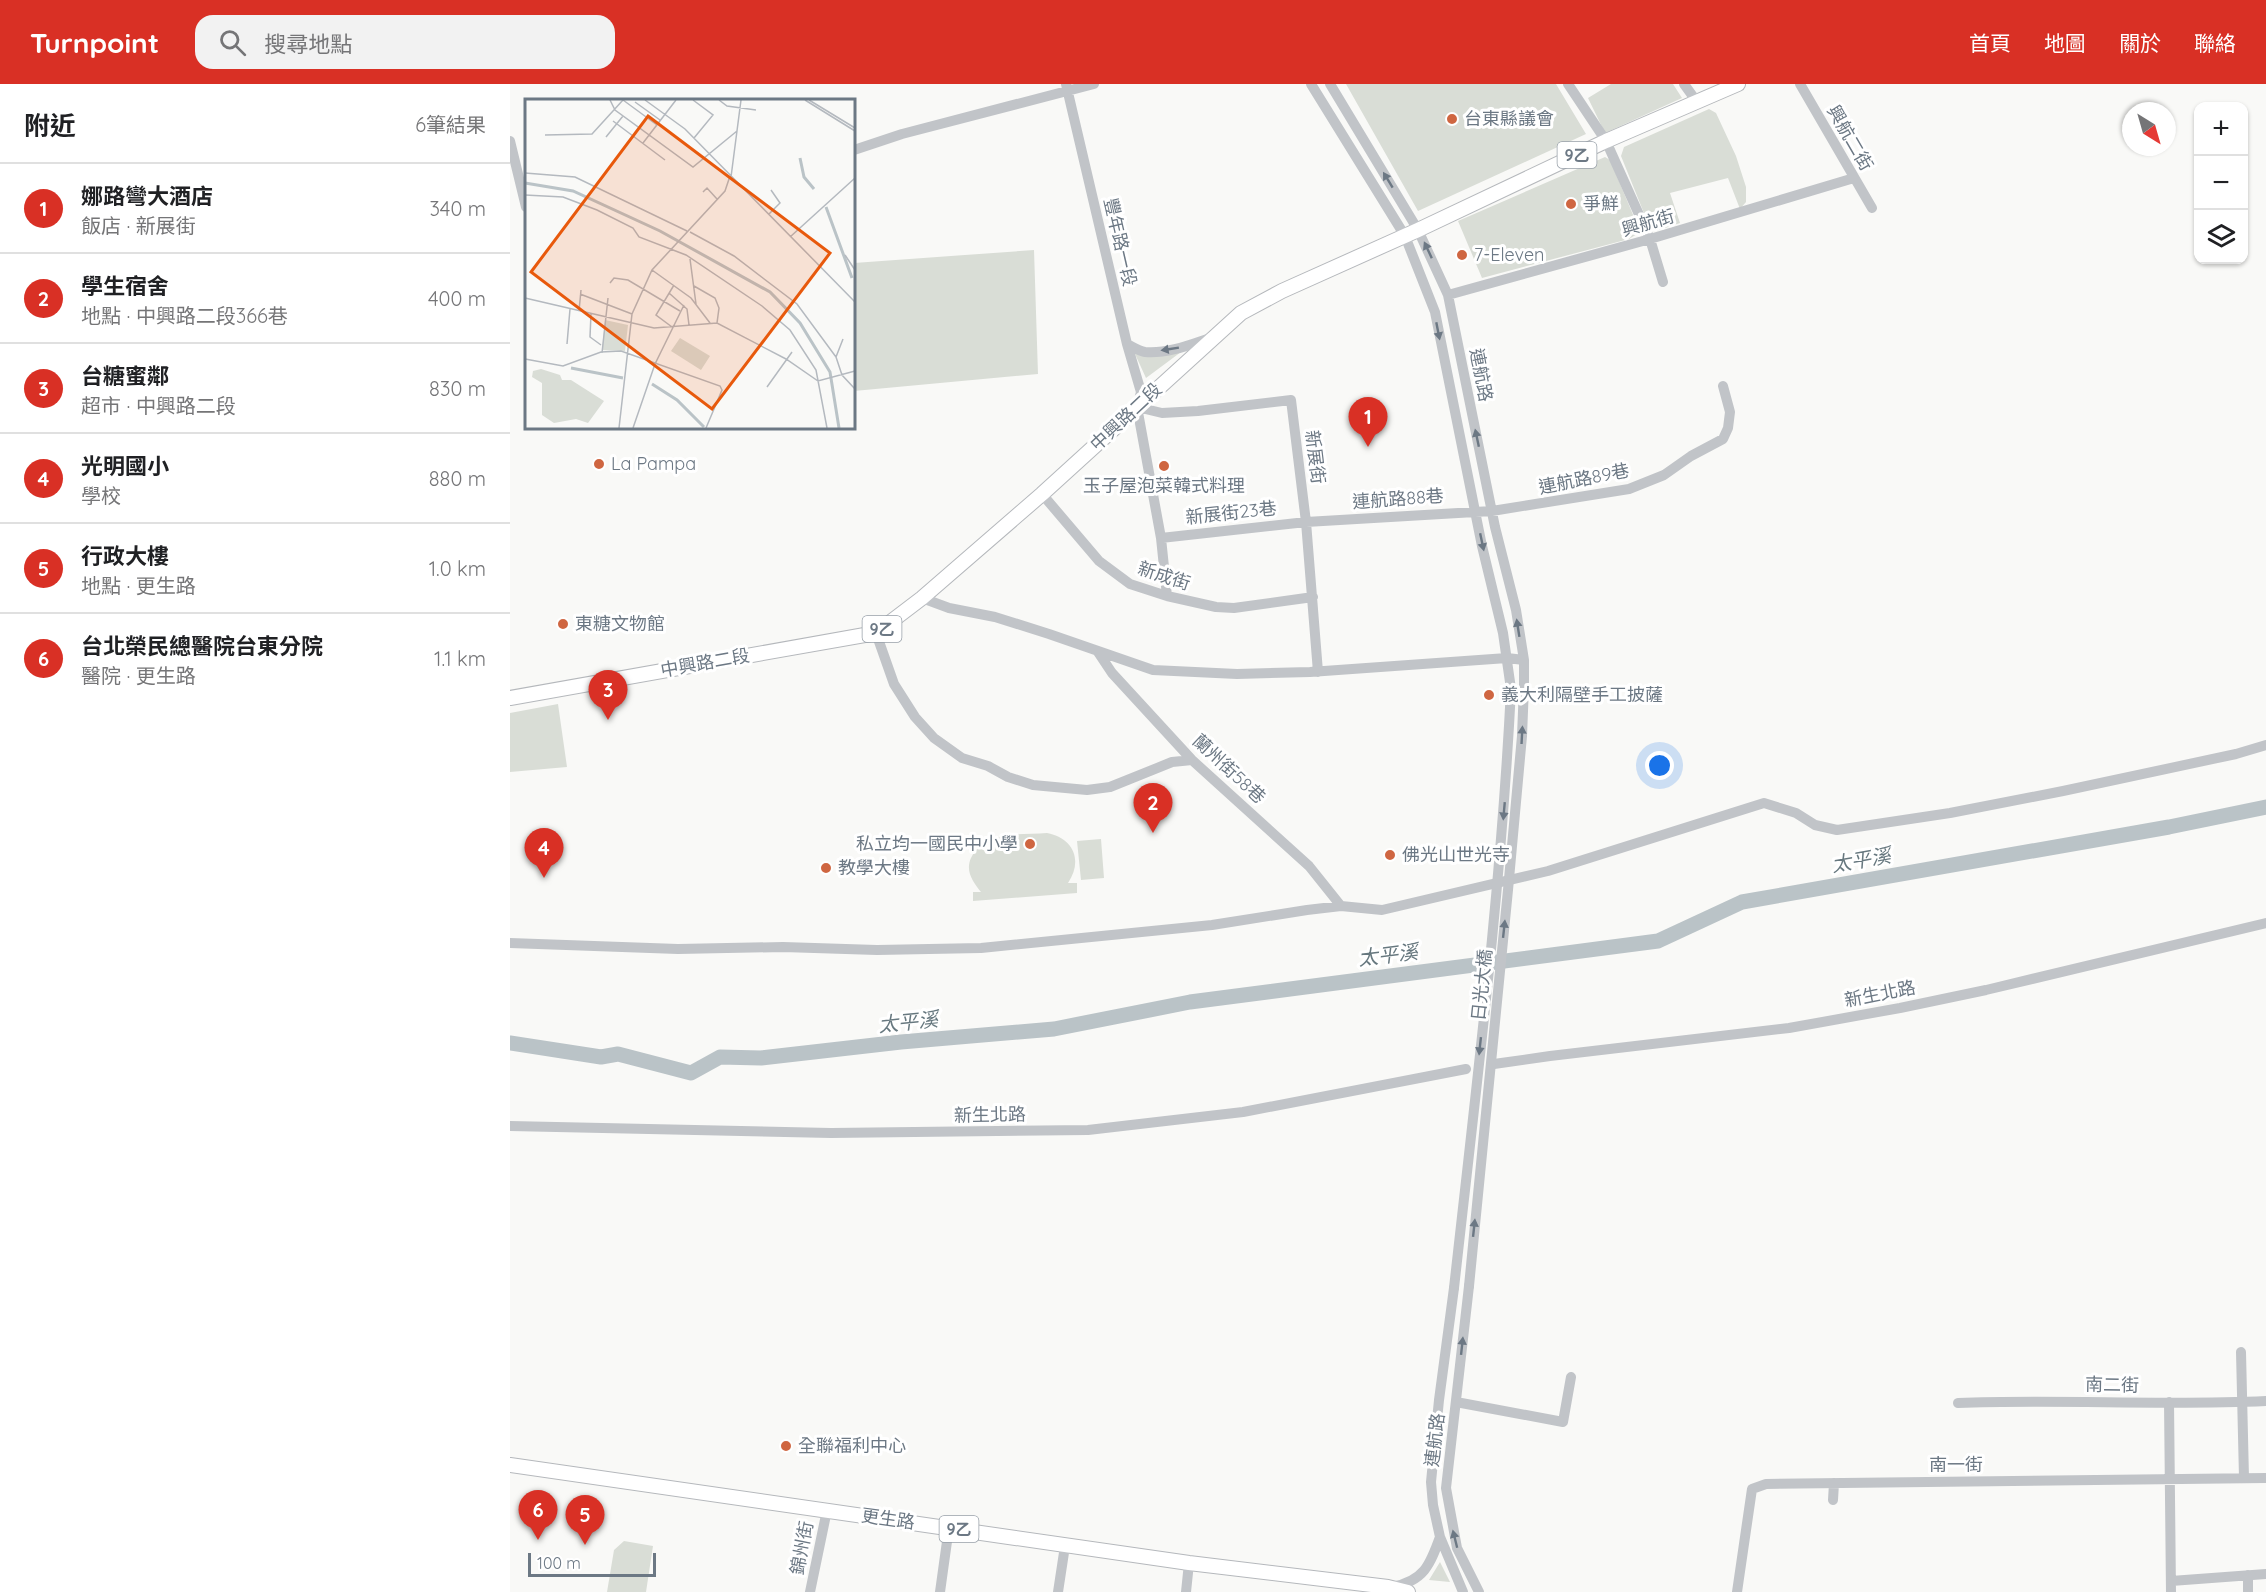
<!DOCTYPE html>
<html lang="zh-TW">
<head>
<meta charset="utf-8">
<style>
	:root { --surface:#fff; --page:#f2f2f2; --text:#202124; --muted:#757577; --line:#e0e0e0; --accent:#d93025 }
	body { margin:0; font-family:Quicksand,"Noto Sans TC",sans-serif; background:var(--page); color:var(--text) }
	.controls { position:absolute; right:18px; top:18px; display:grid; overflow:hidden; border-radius:12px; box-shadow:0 2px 4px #0004 }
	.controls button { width:54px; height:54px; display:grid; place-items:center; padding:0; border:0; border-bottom:2px solid var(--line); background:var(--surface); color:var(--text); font:30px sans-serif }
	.compass { position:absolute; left:1612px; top:18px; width:54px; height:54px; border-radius:50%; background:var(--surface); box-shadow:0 2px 4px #0004; rotate:143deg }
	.scale { position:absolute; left:18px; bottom:15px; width:128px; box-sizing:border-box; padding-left:6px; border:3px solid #6c7884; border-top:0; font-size:16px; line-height:21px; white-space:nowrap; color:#6c7884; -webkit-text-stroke:4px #fff; paint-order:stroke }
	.you { position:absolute; left:1150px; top:682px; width:21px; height:21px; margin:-15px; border:4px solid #fff; border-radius:50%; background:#1a73e8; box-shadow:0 0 0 9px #1a73e833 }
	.badge { display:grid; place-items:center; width:39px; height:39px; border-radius:50%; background:var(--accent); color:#fff; font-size:20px; font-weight:700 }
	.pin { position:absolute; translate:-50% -50px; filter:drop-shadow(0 2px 3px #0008) }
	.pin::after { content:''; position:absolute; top:32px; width:21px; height:18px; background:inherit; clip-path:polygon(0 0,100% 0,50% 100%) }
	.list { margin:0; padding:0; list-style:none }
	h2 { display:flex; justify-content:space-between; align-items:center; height:78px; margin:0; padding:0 24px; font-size:26px }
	h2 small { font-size:20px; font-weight:400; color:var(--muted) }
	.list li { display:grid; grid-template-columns:39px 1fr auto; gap:18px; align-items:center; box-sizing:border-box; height:90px; padding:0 24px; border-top:2px solid var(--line) }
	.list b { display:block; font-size:22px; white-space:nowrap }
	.list p { margin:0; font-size:20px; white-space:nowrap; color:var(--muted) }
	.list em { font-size:20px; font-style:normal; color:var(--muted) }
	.icon { flex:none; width:33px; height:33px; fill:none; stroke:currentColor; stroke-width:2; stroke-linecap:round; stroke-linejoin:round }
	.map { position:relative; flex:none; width:1756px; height:1508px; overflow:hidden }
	header { display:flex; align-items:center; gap:36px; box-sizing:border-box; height:84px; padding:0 30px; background:var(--accent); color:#fff }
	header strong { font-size:28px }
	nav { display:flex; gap:33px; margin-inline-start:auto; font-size:21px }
	.search { width:420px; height:54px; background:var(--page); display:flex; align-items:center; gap:15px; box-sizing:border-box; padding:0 21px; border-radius:18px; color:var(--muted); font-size:22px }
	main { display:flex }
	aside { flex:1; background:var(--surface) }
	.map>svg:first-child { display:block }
	.green { fill:#d9ddd6 }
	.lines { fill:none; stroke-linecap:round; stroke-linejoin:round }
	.river { stroke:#bac3c7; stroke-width:15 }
	.major-casing { stroke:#b5b8bc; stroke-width:16 }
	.minor { stroke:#c1c4c8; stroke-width:10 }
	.major { stroke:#fff; stroke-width:14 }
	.minor-bridge { stroke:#c1c4c8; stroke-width:10 }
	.oneway { fill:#6c7884 }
	.poi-dot { fill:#cf6641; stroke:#fff; stroke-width:2 }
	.labels { text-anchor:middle; stroke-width:6; stroke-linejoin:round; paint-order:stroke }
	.shield { fill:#fff; stroke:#98a0a9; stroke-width:1.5 }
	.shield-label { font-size:16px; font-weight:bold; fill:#6c7884 }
	.poi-label { font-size:18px; fill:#6c7884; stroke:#fff; text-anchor:start }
	.street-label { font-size:18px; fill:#6c7884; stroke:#fff }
	.water-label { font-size:20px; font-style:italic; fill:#67787f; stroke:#fff }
	.inset-river { fill:none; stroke:#bac3c7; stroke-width:3 }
	.inset-road { fill:none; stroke:#b4b9bf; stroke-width:1.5 }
	.view { fill:#e8590c; fill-opacity:0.15; stroke:#e8590c; stroke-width:3 }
	.inset-edge { fill:none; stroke:#6c7884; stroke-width:3 }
</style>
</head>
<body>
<header>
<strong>Turnpoint</strong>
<div class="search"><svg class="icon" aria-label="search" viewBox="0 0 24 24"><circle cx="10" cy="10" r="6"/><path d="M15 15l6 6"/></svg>搜尋地點</div>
<nav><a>首頁</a><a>地圖</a><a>關於</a><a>聯絡</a></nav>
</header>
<main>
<aside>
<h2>附近<small>6筆結果</small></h2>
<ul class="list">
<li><span class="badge">1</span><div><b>娜路彎大酒店</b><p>飯店 · 新展街</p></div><em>340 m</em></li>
<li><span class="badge">2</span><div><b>學生宿舍</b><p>地點 · 中興路二段366巷</p></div><em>400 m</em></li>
<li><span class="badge">3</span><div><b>台糖蜜鄰</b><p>超市 · 中興路二段</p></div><em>830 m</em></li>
<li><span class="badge">4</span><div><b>光明國小</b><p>學校</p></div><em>880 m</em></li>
<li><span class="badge">5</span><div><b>行政大樓</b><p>地點 · 更生路</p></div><em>1.0 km</em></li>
<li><span class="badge">6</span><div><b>台北榮民總醫院台東分院</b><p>醫院 · 更生路</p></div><em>1.1 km</em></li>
</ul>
</aside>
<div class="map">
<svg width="1756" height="1508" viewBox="0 0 1756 1508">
	<rect width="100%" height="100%" fill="#f9f9f7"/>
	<path class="green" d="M836,0H1046L1076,50L908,127Z
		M1101,0H1163L1172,14L1095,49L1078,14Z
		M1199,25L1206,29L1226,72L1236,103V118L1230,125L1218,94L1160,109L1170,139L1146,147L1140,144L1111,72L1114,63Z
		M1095,73L1100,76L1129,145L1127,150L1119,155L972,194L948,137Z
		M524,166L528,290L344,307V179Z
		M671,268L636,294L625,270Z
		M48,620L57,683L0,688V629Z
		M537,749C564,754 573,777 558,799H567V809L463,817V808H471C463,798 455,787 461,774C475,746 510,751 537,749Z
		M591,755L594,794L571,796L567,757Z
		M114,1457L143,1462L136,1508H97L104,1466Z
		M930,1478L940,1498L919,1496Z"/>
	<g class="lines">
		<path class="river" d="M0,959L91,973L108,970L181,989L210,973L251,974L391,958L544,945L680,918L1148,857L1232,818L1659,743L1756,723"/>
		<defs>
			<path id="major" d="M0,614L366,549L412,514L532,410L731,229L772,207L908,146L1096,57L1228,0
				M0,1381L679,1479L878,1503L898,1508"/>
		</defs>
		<use href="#major" class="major-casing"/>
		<path class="minor" d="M556,0L617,260L631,308L627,323L651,454L657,512
			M801,0L895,152L925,228L972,462L993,549L1001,605
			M820,0L908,146L938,211L985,443L1006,526L1014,576V602
			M1058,0L1096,57L1140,155L1153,198
			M1174,0L1187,18
			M1290,0L1362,124
			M0,57L16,123
			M344,66L392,50L584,0
			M938,211L1140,155L1344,94
			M617,260C623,263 629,267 635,268C658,270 682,260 703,253
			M627,323L652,329L688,327L781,316L796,438L808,588
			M532,410L589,477L620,500L657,512L706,523L724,524L803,513
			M651,454L796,438L982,427L1119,405L1154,391L1181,372L1213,355L1218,344L1220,328L1213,302
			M412,514L439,524L485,533L539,550L643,586L727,590L800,588L997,574L1014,576
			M366,549L384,600L405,633L424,654L452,674L478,682L498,693L523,701L577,706L600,703L662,678L682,676
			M588,568L602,589L682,676L799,782L831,822
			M0,859L168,865L273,863L367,866L471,864L702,841L797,826L831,822L872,826L1038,787L1254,719L1286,729L1305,741L1327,746L1440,729L1553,707L1726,670L1756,661
			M984,980L1040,972L1279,944L1390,924L1476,906L1756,839
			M0,1042L321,1049L578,1046L733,1028L956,985
			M959,1202L936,1404L947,1464L969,1508
			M944,1204L929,1316L921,1398L923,1421L930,1453L953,1508
			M1731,1268L1734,1394
			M946,1318L1053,1338L1061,1293
			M1659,1318L1661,1508
			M1448,1319C1551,1315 1653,1322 1756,1317
			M1323,1416L1324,1399
			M1661,1497L1756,1490
			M882,1503C914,1497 920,1481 930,1453
			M300,1508L317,1426
			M430,1508L439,1443
			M548,1508L555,1462
			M676,1508L679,1479
			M1227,1508L1242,1405L1256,1400L1756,1394
			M1738,1508V1491"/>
		<use href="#major" class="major"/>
		<path class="minor-bridge" d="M959,1202L998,806L1012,652L1014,602
			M944,1204C966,1005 991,806 1001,605"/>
	</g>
	<defs><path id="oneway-solid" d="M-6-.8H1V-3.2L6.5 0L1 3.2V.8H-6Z" transform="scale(1.5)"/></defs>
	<g class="oneway">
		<use href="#oneway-solid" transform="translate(878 96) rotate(-121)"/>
		<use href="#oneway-solid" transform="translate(918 166) rotate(-115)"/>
		<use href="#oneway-solid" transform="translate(928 247) rotate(79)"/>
		<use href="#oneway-solid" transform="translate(660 265) rotate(171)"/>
		<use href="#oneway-solid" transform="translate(967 354) rotate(-102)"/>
		<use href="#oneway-solid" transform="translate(972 458) rotate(78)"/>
		<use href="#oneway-solid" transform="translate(1008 544) rotate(-99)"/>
		<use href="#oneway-solid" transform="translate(1012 651) rotate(-87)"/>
		<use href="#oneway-solid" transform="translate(994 727) rotate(95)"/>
		<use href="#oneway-solid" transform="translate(994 845) rotate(-84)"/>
		<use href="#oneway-solid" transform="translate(970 962) rotate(96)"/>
		<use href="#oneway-solid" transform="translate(964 1144) rotate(-84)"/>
		<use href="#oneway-solid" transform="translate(952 1262) rotate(-84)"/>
		<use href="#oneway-solid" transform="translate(945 1455) rotate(-104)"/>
	</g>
	<g class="poi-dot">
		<circle cx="942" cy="35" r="6"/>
		<circle cx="1061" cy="120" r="6"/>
		<circle cx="952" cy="171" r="6"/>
		<circle cx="89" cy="380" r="6"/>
		<circle cx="654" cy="382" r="6"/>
		<circle cx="53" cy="540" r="6"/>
		<circle cx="979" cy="611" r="6"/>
		<circle cx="520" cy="760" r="6"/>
		<circle cx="880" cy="771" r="6"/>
		<circle cx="316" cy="784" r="6"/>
		<circle cx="276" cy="1362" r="6"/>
	</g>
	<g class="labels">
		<g class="shield">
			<rect x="1047.5" y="58" width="39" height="26" rx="4.5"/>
			<rect x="352.5" y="532" width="39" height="26" rx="4.5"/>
			<rect x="429.5" y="1432" width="39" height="26" rx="4.5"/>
		</g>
		<g class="shield-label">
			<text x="1067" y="77">9乙</text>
			<text x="372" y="551">9乙</text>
			<text x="449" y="1451">9乙</text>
		</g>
		<g class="poi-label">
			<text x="954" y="41">台東縣議會</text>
			<text x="1073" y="126">爭鮮</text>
			<text x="964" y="177">7-Eleven</text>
			<text x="101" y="386">La Pampa</text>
			<text x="654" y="408" text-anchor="middle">玉子屋泡菜韓式料理</text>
			<text x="65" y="546">東糖文物館</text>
			<text x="991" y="617">義大利隔壁手工披薩</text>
			<text x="508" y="766" text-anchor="end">私立均一國民中小學</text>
			<text x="892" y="777">佛光山世光寺</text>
			<text x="328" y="790">教學大樓</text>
			<text x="288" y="1368">全聯福利中心</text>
		</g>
		<g class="street-label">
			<text transform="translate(1340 54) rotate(60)" y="6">興航二街</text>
			<text transform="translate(1138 139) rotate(-16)" y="6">興航街</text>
			<text transform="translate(610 158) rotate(77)" y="6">豐年路一段</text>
			<text transform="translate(971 291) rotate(79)" y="6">連航路</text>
			<text transform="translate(616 333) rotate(-43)" y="6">中興路二段</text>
			<text transform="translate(805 373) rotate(83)" y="6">新展街</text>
			<text transform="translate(1074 395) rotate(-11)" y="6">連航路89巷</text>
			<text transform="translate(888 415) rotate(-4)" y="6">連航路88巷</text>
			<text transform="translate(721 429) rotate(-6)" y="6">新展街23巷</text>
			<text transform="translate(654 492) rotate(18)" y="6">新成街</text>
			<text transform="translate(195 579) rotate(-10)" y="6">中興路二段</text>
			<text transform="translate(719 685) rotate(43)" y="6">蘭州街58巷</text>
			<text transform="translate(972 901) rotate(-84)" y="6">日光大橋</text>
			<text transform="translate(1370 910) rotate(-11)" y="6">新生北路</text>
			<text transform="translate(480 1031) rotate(-1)" y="6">新生北路</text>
			<text transform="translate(1602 1301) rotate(1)" y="6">南二街</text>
			<text transform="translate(925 1356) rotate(-83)" y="6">連航路</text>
			<text x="1446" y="1387">南一街</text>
			<text transform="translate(378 1435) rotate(8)" y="6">更生路</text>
			<text transform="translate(292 1464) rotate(-79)" y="6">錦州街</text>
		</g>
		<g class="water-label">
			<text transform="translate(1351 776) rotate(-10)" y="7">太平溪</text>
			<text transform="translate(878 871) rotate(-7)" y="7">太平溪</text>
			<text transform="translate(398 938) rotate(-6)" y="7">太平溪</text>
		</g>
	</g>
	<g transform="translate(15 15)">
		<rect width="330" height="330" fill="#f9f9f7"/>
		<path d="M80,221L103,226L100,252L77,251ZM155,239L185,257L176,271L146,252ZM16,270L35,276L37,281H46L79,302L63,324L51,320L29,324L17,316V284L7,278L8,272Z" fill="#d9ddd6"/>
		<path class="inset-river" d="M275,59L279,78L289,90M0,84L48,92L135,132L245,193L275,224L305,273L314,329M301,108L327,179M46,269L98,279M127,285L152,301L179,328"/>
		<path class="inset-road" d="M85,1L90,11L168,68L212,32M98,1L132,26M120,1L160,30L330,203M168,1L188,16L169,39M194,1L202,7L231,11M280,1L330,32M284,1L330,29M110,3L135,21M88,22L140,61M20,36L67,35L98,1M81,38L98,17M118,44L151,1M0,74L50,78L162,132M206,78L216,1M178,93L182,89L192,100M0,96L38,98L72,111L108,129L114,138L161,156L237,207L265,231L291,271L302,329M244,115L255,104L246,91M165,133L209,157L272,205L311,258M265,138L330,79M320,156L330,171M165,160L171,205M127,171L166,199L185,224M85,184L89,179L103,181L155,212M169,187L190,199L194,209L192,224M144,194L162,210L164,226M55,195L107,215M0,199L129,229L192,224L261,260L293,282L330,272M54,212L56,191M66,215L65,238L76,246M147,228L131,216L149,186M318,240L311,258L317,276L330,290M42,245L45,210M77,254L83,199M0,260L38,267L76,253L96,252L195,287L197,291L181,329M242,288L267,253M94,329L107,215L127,171L200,92L205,77M108,329L130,265L159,206"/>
		<path class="view" d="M123,17L305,154L187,310L6,173Z"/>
		<rect width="330" height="330" class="inset-edge"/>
	</g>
</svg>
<div class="controls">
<button>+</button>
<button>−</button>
<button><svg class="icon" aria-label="layers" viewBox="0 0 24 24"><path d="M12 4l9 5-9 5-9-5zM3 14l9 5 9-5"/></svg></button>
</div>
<svg class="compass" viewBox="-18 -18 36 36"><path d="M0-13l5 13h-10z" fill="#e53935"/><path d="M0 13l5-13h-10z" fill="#757577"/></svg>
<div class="scale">100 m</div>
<div class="you"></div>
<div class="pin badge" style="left:858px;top:363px">1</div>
<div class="pin badge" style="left:643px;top:749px">2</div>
<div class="pin badge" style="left:98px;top:636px">3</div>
<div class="pin badge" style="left:34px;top:794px">4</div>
<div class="pin badge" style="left:75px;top:1461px">5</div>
<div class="pin badge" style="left:28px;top:1456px">6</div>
</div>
</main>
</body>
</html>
